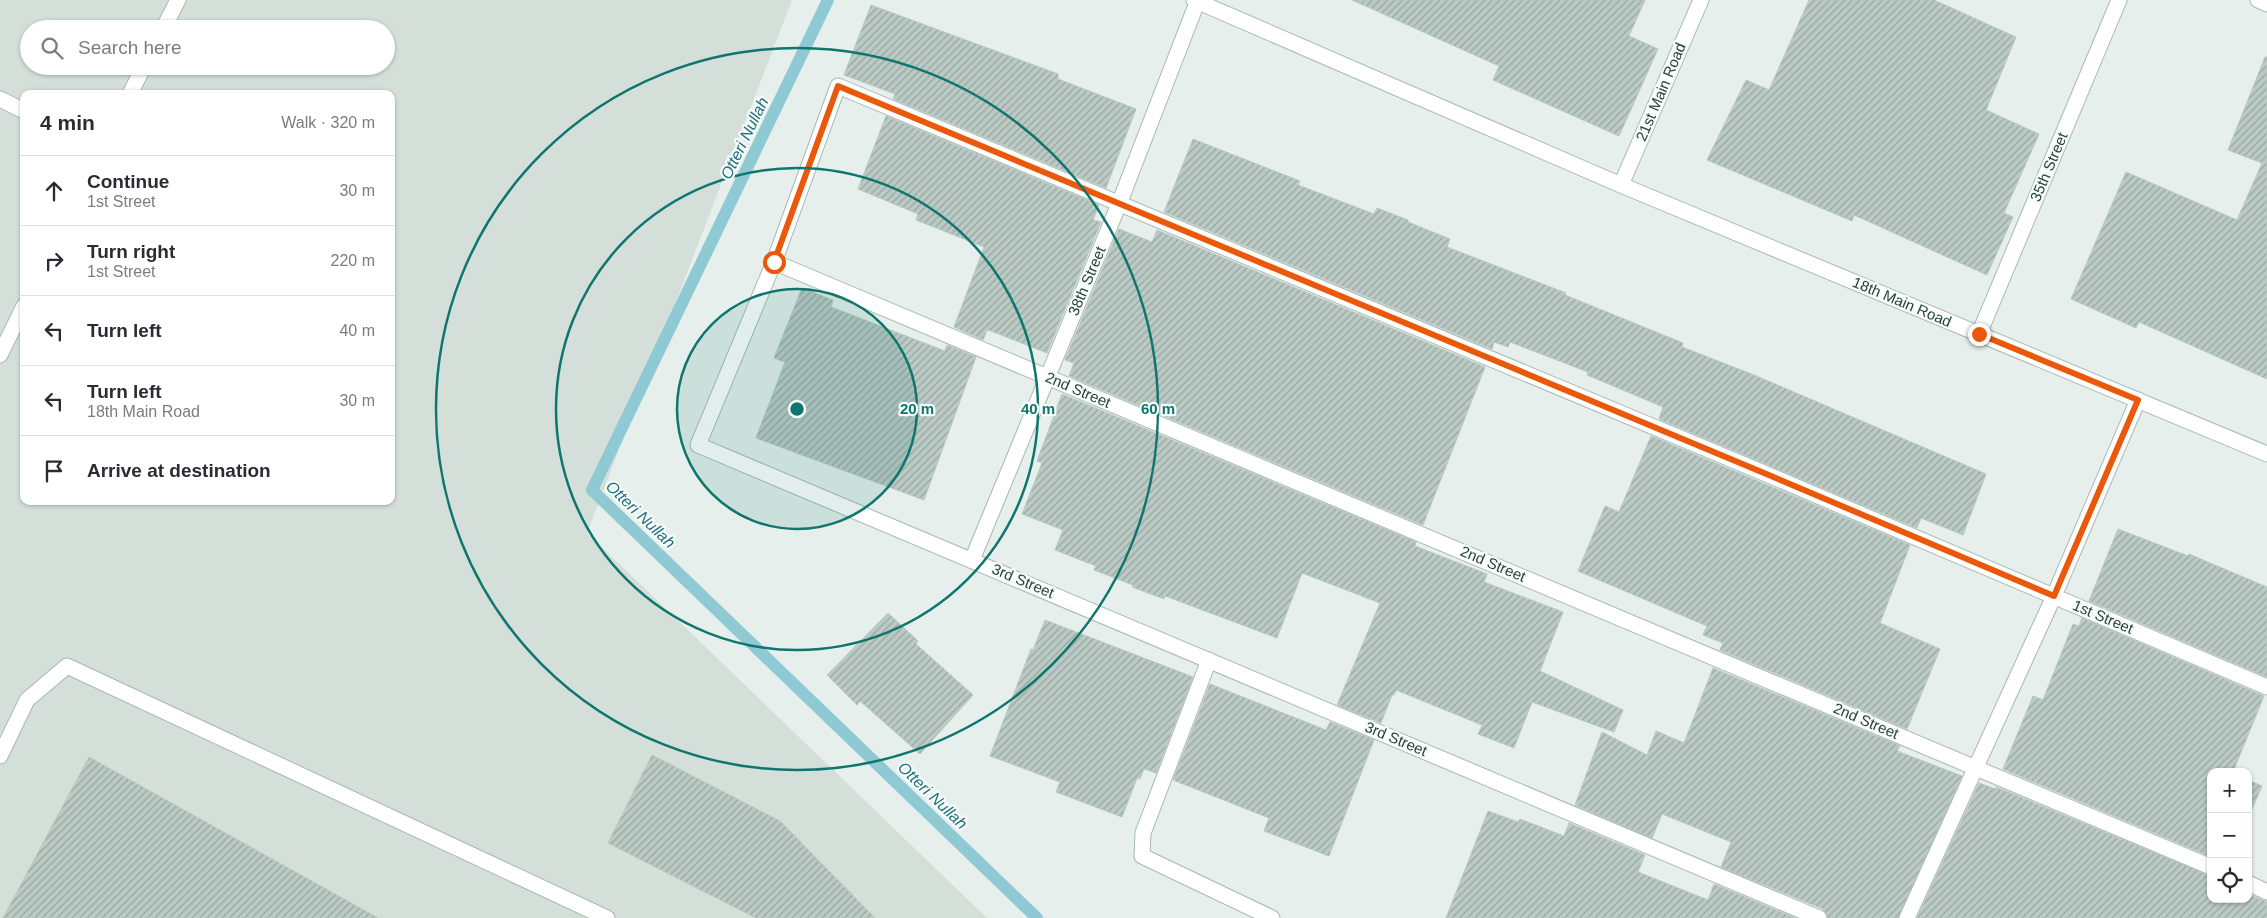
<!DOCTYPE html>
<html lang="en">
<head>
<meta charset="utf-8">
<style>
	:root { --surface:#fff; --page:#f2f2f3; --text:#2b2b33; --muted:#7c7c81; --line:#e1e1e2 }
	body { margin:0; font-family:Helvetica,sans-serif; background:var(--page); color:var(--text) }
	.controls { position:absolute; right:15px; bottom:15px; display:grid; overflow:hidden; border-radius:10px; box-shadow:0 1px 4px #0004 }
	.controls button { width:45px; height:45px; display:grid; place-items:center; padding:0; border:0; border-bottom:1px solid var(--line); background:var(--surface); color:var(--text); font:25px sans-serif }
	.stop { position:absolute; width:15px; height:15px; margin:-11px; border:4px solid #ea580c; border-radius:50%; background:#fff }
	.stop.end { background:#ea580c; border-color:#fff; box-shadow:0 1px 5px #0008 }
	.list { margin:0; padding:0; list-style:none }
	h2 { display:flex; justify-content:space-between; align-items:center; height:65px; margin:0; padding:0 20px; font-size:21px }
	h2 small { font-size:16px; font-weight:400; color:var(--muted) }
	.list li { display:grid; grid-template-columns:32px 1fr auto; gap:15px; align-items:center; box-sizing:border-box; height:70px; padding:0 20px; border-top:1px solid var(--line) }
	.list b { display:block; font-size:19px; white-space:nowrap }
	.list p { margin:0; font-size:16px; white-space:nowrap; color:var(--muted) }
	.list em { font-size:16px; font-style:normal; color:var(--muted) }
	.icon { flex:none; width:28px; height:28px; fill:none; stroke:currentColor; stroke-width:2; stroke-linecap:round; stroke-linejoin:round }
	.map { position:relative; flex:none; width:2267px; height:918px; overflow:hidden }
	.search { position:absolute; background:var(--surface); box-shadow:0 1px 4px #0004; left:20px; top:20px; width:375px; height:55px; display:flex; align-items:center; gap:12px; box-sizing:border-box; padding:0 18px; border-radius:28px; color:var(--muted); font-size:19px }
	.panel { position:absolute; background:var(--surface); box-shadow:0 1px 4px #0004; left:20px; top:90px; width:375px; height:415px; border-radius:10px }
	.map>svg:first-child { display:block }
	.built { fill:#d4dfda; fill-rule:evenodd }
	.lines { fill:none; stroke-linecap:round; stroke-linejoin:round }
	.stream { stroke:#8ec9d4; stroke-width:12 }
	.building { fill:url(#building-hatch); stroke:#b8c9c2 }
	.service-casing { stroke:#a8b8b2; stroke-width:17 }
	.minor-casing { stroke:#a8b8b2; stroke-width:17 }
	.tertiary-casing { stroke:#a8b8b2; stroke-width:17 }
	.service { stroke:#fff; stroke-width:15 }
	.minor { stroke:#fff; stroke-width:15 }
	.tertiary { stroke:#fff; stroke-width:15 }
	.route { stroke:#ea580c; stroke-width:6 }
	.ring { fill:none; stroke:#0f766e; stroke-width:2.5 }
	.labels { text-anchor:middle; stroke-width:4.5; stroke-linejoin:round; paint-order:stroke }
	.street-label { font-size:15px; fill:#24423a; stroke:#f7fbf9 }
	.water-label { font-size:16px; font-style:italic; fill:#1c6f80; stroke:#f7fbf9 }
	.centre { fill:#0f766e; stroke:#f7fbf9; stroke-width:2.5 }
	.ring-label { font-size:15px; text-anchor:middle; font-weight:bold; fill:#0f766e; stroke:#f7fbf9; stroke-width:4.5; stroke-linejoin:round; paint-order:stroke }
</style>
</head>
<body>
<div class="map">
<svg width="2267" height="918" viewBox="0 0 2267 918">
	<defs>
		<pattern id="building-hatch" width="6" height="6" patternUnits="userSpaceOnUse" patternTransform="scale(1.25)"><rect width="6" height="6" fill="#bbcac4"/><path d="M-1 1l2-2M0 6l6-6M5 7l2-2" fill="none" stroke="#98a6a0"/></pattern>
	</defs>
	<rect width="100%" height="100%" fill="#e6efeb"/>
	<path class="built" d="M0,0H792L587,533L987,918H0ZM29,29H386V66H29ZM24,94H391V501H24Z"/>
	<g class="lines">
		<path class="stream" d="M828,0L592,490L1037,918"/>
	</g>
	<path class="building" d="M1352,0H1645L1629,36L1658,49L1619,136L1493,80L1499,66Z
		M1809,0H1934L2016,37L1986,110L2039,134L2004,213L2013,217L1987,275L1854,215L1852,221L1707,160L1746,80L1769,90Z
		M871,5L1058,74V79L1136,109L1106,188L893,99L895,94L844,75Z
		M2265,57H2267V379L2139,322L2136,328L2071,299L2126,172L2237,220L2262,163L2228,150Z
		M886,116L1099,205L1093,220L1101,222L1047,353L991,331L987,330L983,340L954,327L984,247L916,220L918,214L858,189Z
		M1193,139L1300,181L1298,185L1374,214L1377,208L1408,220V222L1450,239L1447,247L1566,293L1565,295L1683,343L1682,347L1754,375L1986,474L1963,535L1921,518L1917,528L1659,419L1663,407L1587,375L1588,372L1510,342L1508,347L1494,342L1492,349L1164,212Z
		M1119,229L1152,242L1157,230L1485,367L1423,525L1069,376L1074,363L1065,360Z
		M802,288L833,300L831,307L945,351L947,345L976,357L924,500L756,438L785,362L774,358Z
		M1062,394L1416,542L1415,546L1487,574L1484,582L1563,612L1540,671L1623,710L1614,732L1532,702L1514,748L1478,734L1482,725L1396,690L1394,695H1392L1381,723L1337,705L1380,603L1302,573L1277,638L1165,596L1164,599L1132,587L1133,585L1094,570L1096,566L1055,550L1063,530L1022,514L1042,463L1037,461Z
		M1651,436L1910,545L1880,623L1940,649L1907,729L1720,650L1723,643L1703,635L1707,626L1578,571L1605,506L1619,512Z
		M2118,529L2188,556L2189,554L2267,587V677L2089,601Z
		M888,613L918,641L916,644L973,695L920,754L860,701L857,705L827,675Z
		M2082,618L2264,696L2233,772H2211V857L2003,769L2033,696L2043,700L2073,624L2079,626Z
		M1045,620L1193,677L1156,773L1144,769L1140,779L1137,778L1122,817L1056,792L1060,782L990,756L1031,649L1033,650Z
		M1713,668L1900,746L1897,751L1962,776L1898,918H1828L1823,909L1721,867L1731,842L1662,814L1652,838L1575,805L1602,732L1647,755L1656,731L1684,743Z
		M1210,684L1326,730L1330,722L1374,740L1329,856L1264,831L1269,818L1173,780Z
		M652,755L780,821L875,918H756L608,843Z
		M89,757L378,918H3Z
		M2248,780L2262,786L2248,818Z
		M1979,783L1995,789L1996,787L2211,876V899H2248V894L2267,902V918H1917Z
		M1488,811L1518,822L1520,819L1564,836L1569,823L1645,855L1638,872L1708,900L1714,884L1795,918H1446Z"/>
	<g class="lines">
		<defs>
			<path id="service" d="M163,29L178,0
				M130,94L144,66
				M0,99L24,111
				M0,355L24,306
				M0,756L27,700L67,666L607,918"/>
			<path id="minor" d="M2258,0L2267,4
				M774,262L2211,867
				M1979,334L2119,0
				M972,560L1119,204L1198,0
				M1209,660L1143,833L1142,856L1272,918
				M2248,883L2267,892
				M1819,918L698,445L774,262L838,86L1764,473L2267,687
				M1907,918L2054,596L2138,400"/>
			<path id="tertiary" d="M1194,0L1621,185L2267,454
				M1621,185L1701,0"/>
		</defs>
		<use href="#service" class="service-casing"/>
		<use href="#minor" class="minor-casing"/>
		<use href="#tertiary" class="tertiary-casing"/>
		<use href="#service" class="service"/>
		<use href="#minor" class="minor"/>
		<use href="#tertiary" class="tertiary"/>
	</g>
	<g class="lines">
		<path class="route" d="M774,262L838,86L1764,473L2054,596L2138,400L1979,334"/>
	</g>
	<circle cx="797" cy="409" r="120" fill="#0f766e" fill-opacity=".12"/>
	<g class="ring">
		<circle cx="797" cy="409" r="120"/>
		<circle cx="797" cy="409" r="241"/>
		<circle cx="797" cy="409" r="361"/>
	</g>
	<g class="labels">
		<g class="street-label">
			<text transform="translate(1661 92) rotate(-67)" y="5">21st Main Road</text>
			<text transform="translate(2049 167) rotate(-67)" y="5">35th Street</text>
			<text transform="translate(1087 281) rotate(-67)" y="5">38th Street</text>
			<text transform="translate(1902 302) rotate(23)" y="5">18th Main Road</text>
			<text transform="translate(1078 390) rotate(23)" y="5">2nd Street</text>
			<text transform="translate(1493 564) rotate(23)" y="5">2nd Street</text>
			<text transform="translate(1023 581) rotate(23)" y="5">3rd Street</text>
			<text transform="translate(2103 617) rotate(23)" y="5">1st Street</text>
			<text transform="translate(1866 721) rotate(23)" y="5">2nd Street</text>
			<text transform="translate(1396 739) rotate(23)" y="5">3rd Street</text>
		</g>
		<g class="water-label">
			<text transform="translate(744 138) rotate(-64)" y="6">Otteri Nullah</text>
			<text transform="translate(641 514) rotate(44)" y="6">Otteri Nullah</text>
			<text transform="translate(933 795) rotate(44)" y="6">Otteri Nullah</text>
		</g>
	</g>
	<circle cx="797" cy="409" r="8" class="centre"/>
	<g class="ring-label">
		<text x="917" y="414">20 m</text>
		<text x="1038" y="414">40 m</text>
		<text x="1158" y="414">60 m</text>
	</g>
</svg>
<div class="controls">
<button>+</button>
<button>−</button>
<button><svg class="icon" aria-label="locate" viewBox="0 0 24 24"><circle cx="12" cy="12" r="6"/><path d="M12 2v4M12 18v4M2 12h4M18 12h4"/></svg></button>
</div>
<div class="stop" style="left:774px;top:262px"></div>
<div class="stop end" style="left:1979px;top:334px"></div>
<div class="search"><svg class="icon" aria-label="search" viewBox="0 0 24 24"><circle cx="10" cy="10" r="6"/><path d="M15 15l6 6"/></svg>Search here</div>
<section class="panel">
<h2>4 min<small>Walk · 320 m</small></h2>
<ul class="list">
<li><svg class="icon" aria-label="ahead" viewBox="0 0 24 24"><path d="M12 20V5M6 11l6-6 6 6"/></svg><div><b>Continue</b><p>1st Street</p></div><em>30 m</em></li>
<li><svg class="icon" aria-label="right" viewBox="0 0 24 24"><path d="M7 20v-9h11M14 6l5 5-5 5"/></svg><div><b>Turn right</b><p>1st Street</p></div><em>220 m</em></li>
<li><svg class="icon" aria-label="left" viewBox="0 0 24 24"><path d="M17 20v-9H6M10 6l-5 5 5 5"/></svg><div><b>Turn left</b></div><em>40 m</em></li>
<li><svg class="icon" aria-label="left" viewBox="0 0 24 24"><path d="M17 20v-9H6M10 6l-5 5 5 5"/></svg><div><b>Turn left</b><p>18th Main Road</p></div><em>30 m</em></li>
<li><svg class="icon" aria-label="arrive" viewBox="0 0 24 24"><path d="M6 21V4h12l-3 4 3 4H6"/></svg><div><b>Arrive at destination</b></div></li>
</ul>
</section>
</div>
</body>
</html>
